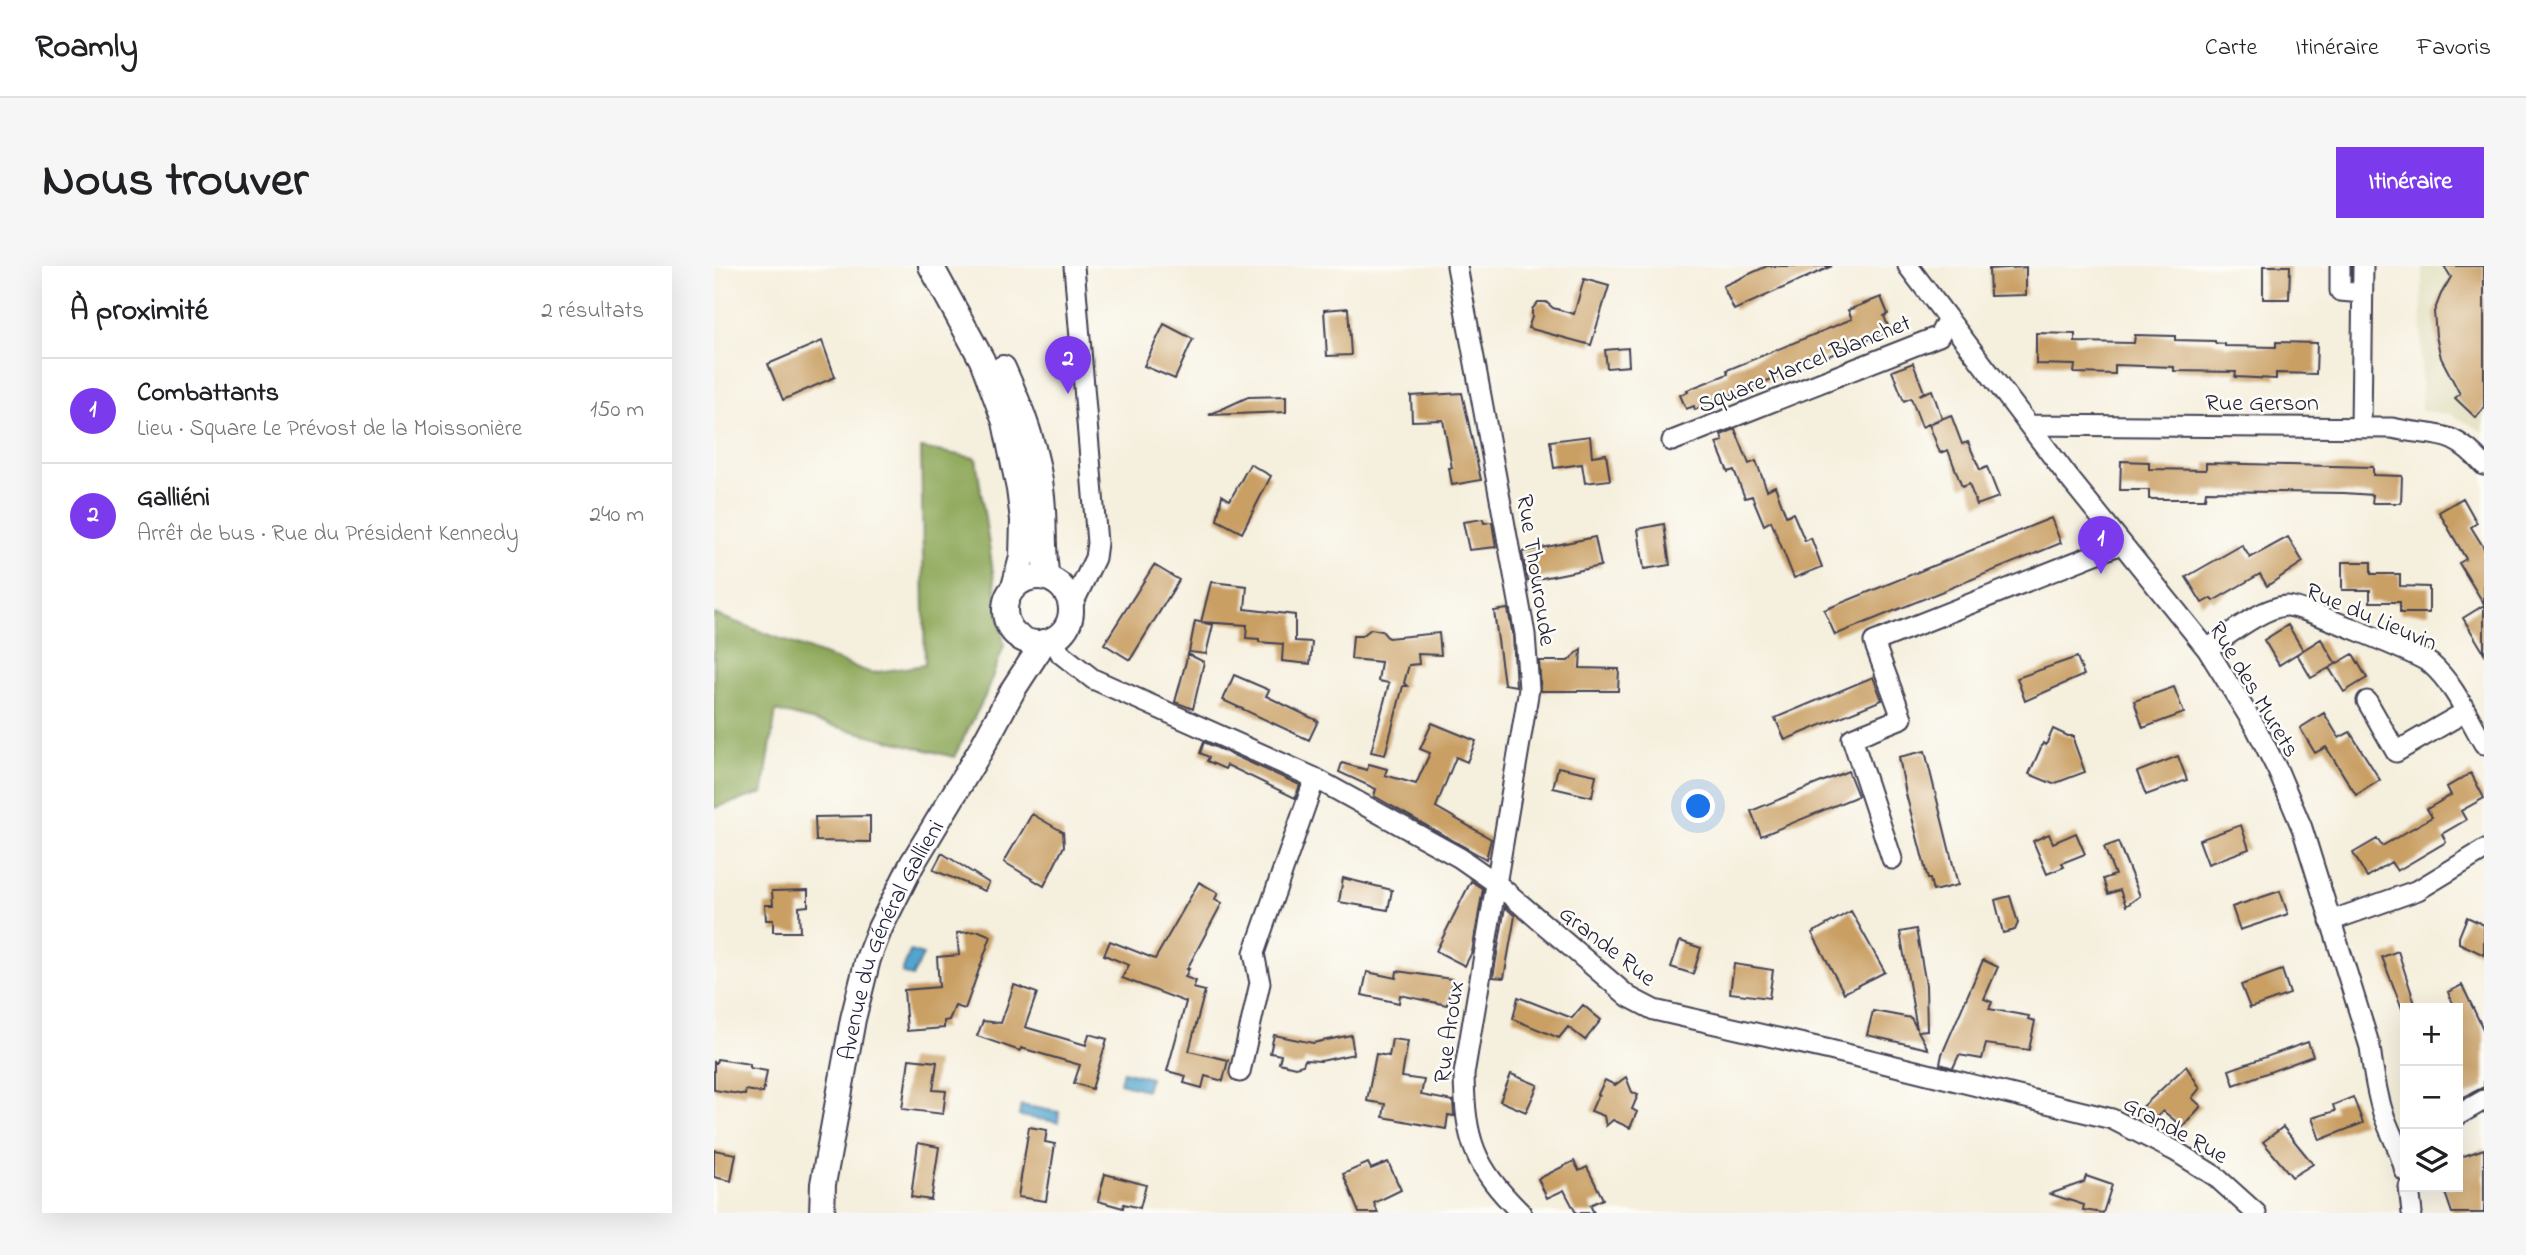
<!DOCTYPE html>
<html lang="fr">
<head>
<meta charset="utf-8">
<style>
	:root { --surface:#fff; --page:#f6f6f6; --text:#202124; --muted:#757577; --line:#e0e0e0; --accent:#7c3aed }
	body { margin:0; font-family:"Indie Flower",sans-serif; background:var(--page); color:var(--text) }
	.controls { position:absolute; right:21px; bottom:21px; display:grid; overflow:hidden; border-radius:0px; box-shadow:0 7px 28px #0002 }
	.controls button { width:63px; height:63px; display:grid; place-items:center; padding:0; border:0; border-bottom:2px solid var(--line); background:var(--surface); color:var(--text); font:35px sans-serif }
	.you { position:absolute; left:985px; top:541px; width:24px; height:24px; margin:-18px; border:5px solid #fff; border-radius:50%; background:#1a73e8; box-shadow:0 0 0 10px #1a73e833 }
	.badge { display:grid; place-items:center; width:46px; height:46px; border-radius:50%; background:var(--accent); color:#fff; font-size:23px; font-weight:700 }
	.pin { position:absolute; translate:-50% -58px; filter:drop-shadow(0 2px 4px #0008) }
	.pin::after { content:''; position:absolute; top:37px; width:24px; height:21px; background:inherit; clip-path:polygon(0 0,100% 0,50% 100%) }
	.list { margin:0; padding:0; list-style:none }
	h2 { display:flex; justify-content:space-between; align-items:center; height:91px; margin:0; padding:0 28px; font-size:30px }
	h2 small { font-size:23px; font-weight:400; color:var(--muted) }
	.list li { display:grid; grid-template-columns:46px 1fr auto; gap:21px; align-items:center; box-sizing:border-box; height:105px; padding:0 28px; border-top:2px solid var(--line) }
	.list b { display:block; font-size:26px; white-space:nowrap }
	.list p { margin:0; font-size:23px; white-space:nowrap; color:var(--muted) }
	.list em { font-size:23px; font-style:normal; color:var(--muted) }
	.icon { flex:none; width:38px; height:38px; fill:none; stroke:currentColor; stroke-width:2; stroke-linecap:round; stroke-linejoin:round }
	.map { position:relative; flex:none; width:1770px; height:947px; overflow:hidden; border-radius:0px }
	header { display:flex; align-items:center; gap:42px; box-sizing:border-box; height:98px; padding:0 35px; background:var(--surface); border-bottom:2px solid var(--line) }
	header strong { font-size:33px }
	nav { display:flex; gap:38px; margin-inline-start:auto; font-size:24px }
	.intro { display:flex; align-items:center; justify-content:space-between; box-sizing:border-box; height:168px; padding:0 42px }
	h1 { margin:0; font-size:49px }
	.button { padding:18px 32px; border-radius:0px; background:var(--accent); color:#fff; font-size:24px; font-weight:700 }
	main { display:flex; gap:42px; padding:0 42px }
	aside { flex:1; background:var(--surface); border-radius:0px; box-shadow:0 7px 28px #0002 }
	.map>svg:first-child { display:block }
	.built { fill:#e0ddbb }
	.forest { fill:#8ea85a; stroke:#58654a; stroke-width:2 }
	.water { fill:#53a5ce; stroke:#3a6484; stroke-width:2 }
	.building { fill:#c99f64 }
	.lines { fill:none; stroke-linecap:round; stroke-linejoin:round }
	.minor-casing { stroke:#424153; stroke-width:23 }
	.tertiary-casing { stroke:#424153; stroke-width:28 }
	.minor { stroke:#fff; stroke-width:19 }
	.tertiary { stroke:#fff; stroke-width:24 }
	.labels { text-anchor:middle; stroke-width:5; stroke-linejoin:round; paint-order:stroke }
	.street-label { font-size:24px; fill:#22223b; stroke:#fdfcf7 }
</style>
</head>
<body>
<header>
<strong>Roamly</strong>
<nav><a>Carte</a><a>Itinéraire</a><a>Favoris</a></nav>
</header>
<div class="intro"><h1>Nous trouver</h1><a class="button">Itinéraire</a></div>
<main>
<aside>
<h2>À proximité<small>2 résultats</small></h2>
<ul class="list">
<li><span class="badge">1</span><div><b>Combattants</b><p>Lieu · Square Le Prévost de la Moissonière</p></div><em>150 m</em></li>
<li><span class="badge">2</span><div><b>Galliéni</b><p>Arrêt de bus · Rue du Président Kennedy</p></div><em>240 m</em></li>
</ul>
</aside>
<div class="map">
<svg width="1770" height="947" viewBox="0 0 1770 947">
	<rect width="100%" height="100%" fill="#fdfcf7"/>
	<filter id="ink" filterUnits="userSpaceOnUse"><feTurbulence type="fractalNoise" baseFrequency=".0143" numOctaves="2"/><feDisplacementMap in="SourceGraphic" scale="14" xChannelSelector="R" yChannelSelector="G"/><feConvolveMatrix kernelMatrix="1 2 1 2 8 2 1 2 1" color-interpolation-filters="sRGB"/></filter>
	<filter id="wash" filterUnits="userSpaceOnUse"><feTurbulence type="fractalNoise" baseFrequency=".00686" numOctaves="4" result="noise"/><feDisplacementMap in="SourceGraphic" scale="28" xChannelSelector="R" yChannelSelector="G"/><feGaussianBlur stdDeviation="1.57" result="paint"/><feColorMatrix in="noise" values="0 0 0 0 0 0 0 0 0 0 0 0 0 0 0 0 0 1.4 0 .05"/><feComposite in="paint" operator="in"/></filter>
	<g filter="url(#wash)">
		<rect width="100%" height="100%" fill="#f5efdd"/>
		<path class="built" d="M1708,0H1770V166L1736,148L1707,145Z"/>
		<path class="forest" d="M207,182L262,192L290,380L271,430L240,491L62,445L49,527L0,542V348L157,407L211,399Z"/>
		<path class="water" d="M196,685L209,689L198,711L188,707Z
			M409,805L436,812L432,824L406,817Z
			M307,839L345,846L344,856L305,850Z"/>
		<g id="blocks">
			<path class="building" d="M1053,0H1118L1020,44L1009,20Z
				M1549,0H1576L1575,33H1549Z
				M1730,0H1770V142L1762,152L1741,132L1746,128L1727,92L1722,70L1720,46L1727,28L1737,11Z
				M1312,1V29L1276,30L1275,3Z
				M870,13L895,20L877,79L814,62L818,51V43L824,36H832L839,42L860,48Z
				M1167,31L1174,48L1170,50L1176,65L981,144L980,140L972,143L966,129L974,126L973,124L1014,108L1013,104L1138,53L1134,44Z
				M634,42L637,89L613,90L610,44Z
				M450,58L479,73L461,113L430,100Z
				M1322,67L1361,68V76L1420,77L1421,69L1461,70V74L1501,75V77L1511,78V80L1562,81V76L1603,77L1602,108L1562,107V113L1521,111L1522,106L1460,105V101L1401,99V108L1360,107L1361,99L1322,98Z
				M108,75L121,111L69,134L54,98Z
				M914,82L915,100L893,102L891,84Z
				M1199,97L1210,126L1205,129L1218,124L1228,152L1208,161L1197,132L1190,135L1178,105Z
				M748,127L767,214L738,219L735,202H738L729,154L698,155L697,130Z
				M572,130V146L495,149L534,131Z
				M1237,149L1248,178L1254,176L1266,204L1273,201L1285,231L1263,239L1255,218L1248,221L1234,184L1226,187L1215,158Z
				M1021,163L1035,198L1042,195L1053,224L1061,220L1072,250L1079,247L1091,275L1097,272L1108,301L1080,312L1057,255L1050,259L1038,230L1031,232L1020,204L1014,206L1002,177L1009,175L1007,169Z
				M876,170L878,190L892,188L896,214L871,217L868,198L840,202L836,175Z
				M1407,195L1435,196V203L1492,204V197L1659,201V209L1688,210L1687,237H1658L1659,229L1630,227L1492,225L1491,233H1435V224H1406Z
				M536,198L557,210L528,267L503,254L508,229L516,234Z
				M1749,232L1763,257L1757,261L1770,282V338L1745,297L1752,293L1725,246Z
				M1337,252L1347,277L1121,369L1110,344Z
				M769,253L770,257L778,256L782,281L755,284L749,256Z
				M950,258L956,299L930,303L924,263Z
				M881,271L887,300L814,315L808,286Z
				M1574,271L1589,296L1553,320L1546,308L1499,335L1497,332L1488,337L1472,311L1528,279L1536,292Z
				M1628,296H1657V308H1686V320L1715,321V347H1686V336H1656V324H1628Z
				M440,299L465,314L416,394L390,378Z
				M497,316L533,320L531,343L581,349V375L598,376L596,398L568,395L569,378L545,376V373L532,372L533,359L487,356Z
				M1770,339V387L1749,352Z
				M794,343L799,370L802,420L790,418L780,345Z
				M481,355L499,359L492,388L475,386Z
				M1574,359L1589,384L1565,399L1550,374Z
				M657,363L668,365L674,372L725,367L727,389L704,388L705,398L695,399L690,417L693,420H689L671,489L657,486L675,417L664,415L667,396L637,393L639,370H648Z
				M1607,373L1622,398L1597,412L1583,388Z
				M867,383L866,402L905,403L904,425H827L825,395H854Z
				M474,388L490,396L479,443L461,436Z
				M1639,388L1653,412L1630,426L1615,402Z
				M1363,391L1370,409L1311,435L1303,412Z
				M520,409L555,424L552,430L604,455L595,474L509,434Z
				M1159,411L1168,434L1071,474L1061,452Z
				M1460,421L1470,447L1429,462L1420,435Z
				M1610,447L1625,472L1636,466L1666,514L1642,529L1612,481L1601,487L1586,462Z
				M718,457L762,475L753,496L742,491L722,541L777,573L772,593L660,530L662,523L625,506L628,497L653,504L655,498L673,503L671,509L702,518L716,487L706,483Z
				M1339,463L1354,470H1360V476L1371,506L1339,518L1315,508L1329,477L1332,479Z
				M490,476L586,519L581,532L513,499L511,503L493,495L495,491L486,487Z
				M1211,485L1244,619L1219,625L1216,613H1214L1192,528L1185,491Z
				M1464,490L1473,514L1432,529L1423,506Z
				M844,501L882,509L878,531L839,522Z
				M1134,505L1144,530L1047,570L1037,545Z
				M1757,507L1770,532L1747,545L1752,554L1728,568L1732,576L1683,605L1677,596L1653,611L1639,587L1663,573L1668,580L1718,551L1713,543L1737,529L1733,521Z
				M318,548L349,566L350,580L330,620L290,596Z
				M156,550V576L102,575L101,551Z
				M1527,559L1535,583L1494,598L1485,574Z
				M1362,567L1371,588L1348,597L1350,601L1333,608L1319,575L1335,568L1339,577Z
				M1404,576L1426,630L1412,640L1406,624L1394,628L1389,613L1401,609L1390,581Z
				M228,587L275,617L271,625L219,604Z
				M629,612L678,624L674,644L625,636Z
				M757,615L769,623L758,686L751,700L722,685Z
				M485,616L504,627L501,633L508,637L473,703H475L471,711L482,715L479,722L491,725L475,785L514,794L509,815L491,810L488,822L470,817L472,810L453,805L472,736L408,712L415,699L390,689L396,675L441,693Z
				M94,624V640L85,641L86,666H59V654H52L51,639H59L58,625Z
				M1566,625L1574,648L1526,664L1518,641Z
				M1296,630L1304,657L1301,664L1289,667L1281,634Z
				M791,641L801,650L790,712L779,711Z
				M1137,645L1171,706L1130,727L1098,667Z
				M1753,651L1770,659V689L1745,677V671Z
				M1202,663L1212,719L1213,764L1204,765L1214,783L1153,769L1159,745L1197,752L1203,763L1186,666Z
				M265,665L277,670L251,743L241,740L235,754L230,755V762L193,765L190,724L225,721L223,691L245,689L243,667Z
				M966,675L987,682L979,708L957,701Z
				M1684,685L1702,741L1691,742L1689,745L1668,691Z
				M1269,694L1284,701L1270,733L1278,736L1275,743L1315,750L1314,753L1321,755L1315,784L1272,778L1268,793L1245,789L1239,802L1226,798L1228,788Z
				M1020,698L1059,704L1055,732L1016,727Z
				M1568,704L1576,728L1536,742L1527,719Z
				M683,705L738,713L733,739L686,729L685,737L648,729L653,706L682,712Z
				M300,719L323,727L311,761L372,779L375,768L393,773L378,823L360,817L366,799L307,782L306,785L263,770L269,755L287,757Z
				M1748,719L1770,765V821L1744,834V742H1741L1734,726Z
				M804,731L858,752L869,739L887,754L871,774L854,761L845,772L799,753Z
				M560,769L599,777L637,769L640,788L607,795L591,794L589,799L581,801L565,797L567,789L556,787Z
				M678,773L694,775L688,811L710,814L707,829L739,835L740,850L734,849L732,863L669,851L671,838L653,835L662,788L675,790Z
				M1594,776L1599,790L1520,819L1515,804Z
				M3,793L36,798V802L53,805L49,827L32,824L31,829L0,824V796L2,797Z
				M195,793L223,796L219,824L232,825L229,848L188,843Z
				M1472,800L1486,822L1478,832L1487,840L1469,861L1449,845L1436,857L1421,848Z
				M797,808L824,819L812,846L786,835Z
				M912,811L918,826L924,829L918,843L923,846L916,862L899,854L892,860L890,850L877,845L884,829L886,830L884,828L891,814L901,819Z
				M1639,831L1649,857L1606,874L1598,852L1621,845L1619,839Z
				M315,861L333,864L331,876L341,878L332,935L304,931Z
				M1569,861L1599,898L1578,911L1549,876Z
				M204,877L225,881L217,934L197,931Z
				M1770,883V947H1738L1729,921H1744V892Z
				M0,884L22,888L17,915L0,911Z
				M860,895L865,905L873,901L889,933L876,939L880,947H862L850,924L833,932L824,913Z
				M674,896L687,924L660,937L664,947H645L629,908L654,897L657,903Z
				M391,908L432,919L426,942L410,938L409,942L384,935Z
				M1372,910L1398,919L1389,947L1369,944L1370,939L1336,928L1370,916Z"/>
		</g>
	</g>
	<g filter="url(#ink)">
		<use href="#blocks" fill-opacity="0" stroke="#424153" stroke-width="2"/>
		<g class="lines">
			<defs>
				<path id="minor" d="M743,0L811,368L815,423L750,808C751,875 760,900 807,947
					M1194,0L1355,212L1493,383L1542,462L1564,505L1588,562L1656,781C1659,804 1662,825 1669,847C1676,867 1686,884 1691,905
					M1626,0V25L1648,27
					M1315,159L1678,162C1723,172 1736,161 1770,199
					M1647,162L1649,0
					M958,175L1225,70L1233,54
					M357,342L381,292L383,277L360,0
					M339,373L347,388L379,413L601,512L746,592L782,617L915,731L940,744L1116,784L1398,853L1461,885L1501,910L1542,947
					M1493,383C1513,370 1550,340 1573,340C1587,340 1706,389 1717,398C1741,419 1754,451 1770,478
					M1653,435L1682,486L1751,446
					M1178,593L1138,472L1188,452L1160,376L1407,278
					M1616,655L1704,624L1770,584
					M526,806L546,717L540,687L601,512
					M1744,849L1770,834
					M1695,921L1698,947"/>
				<g id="tertiary">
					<path d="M217,0L268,94L291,156L305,223L309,254L308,291L300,321"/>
					<path d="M289,102C308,144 324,186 328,231C331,258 328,285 333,312"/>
					<circle cx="324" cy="344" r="33"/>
					<path id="s1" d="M108,947L109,918L139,753L154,693L166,662L198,598L266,485L300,422L330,376"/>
				</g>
			</defs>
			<use href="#minor" class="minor-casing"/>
			<use href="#tertiary" class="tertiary-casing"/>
			<use href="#minor" class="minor"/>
			<use href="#tertiary" class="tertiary"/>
		</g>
	</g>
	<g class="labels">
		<g class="street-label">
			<text transform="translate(1090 97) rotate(-22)" y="8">Square Marcel Blanchet</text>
			<text x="1548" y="144">Rue Gerson</text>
			<text transform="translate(823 304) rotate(81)" y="8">Rue Thouroude</text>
			<text transform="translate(1658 350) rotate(23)" y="8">Rue du Lieuvin</text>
			<text transform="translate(1541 423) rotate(59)" y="8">Rue des Murets</text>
			<text dy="8" stroke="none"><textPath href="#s1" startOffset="284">Avenue du Général Gallieni</textPath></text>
			<text transform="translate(894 679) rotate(38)" y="8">Grande Rue</text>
			<text transform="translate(734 766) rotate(-82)" y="8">Rue Aroux</text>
			<text transform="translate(1462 863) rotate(29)" y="8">Grande Rue</text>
		</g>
	</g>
</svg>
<div class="controls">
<button>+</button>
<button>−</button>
<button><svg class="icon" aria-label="layers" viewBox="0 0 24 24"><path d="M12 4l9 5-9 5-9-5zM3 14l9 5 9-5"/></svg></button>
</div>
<div class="you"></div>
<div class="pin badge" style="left:1387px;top:308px">1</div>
<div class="pin badge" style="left:354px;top:128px">2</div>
</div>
</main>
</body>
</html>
